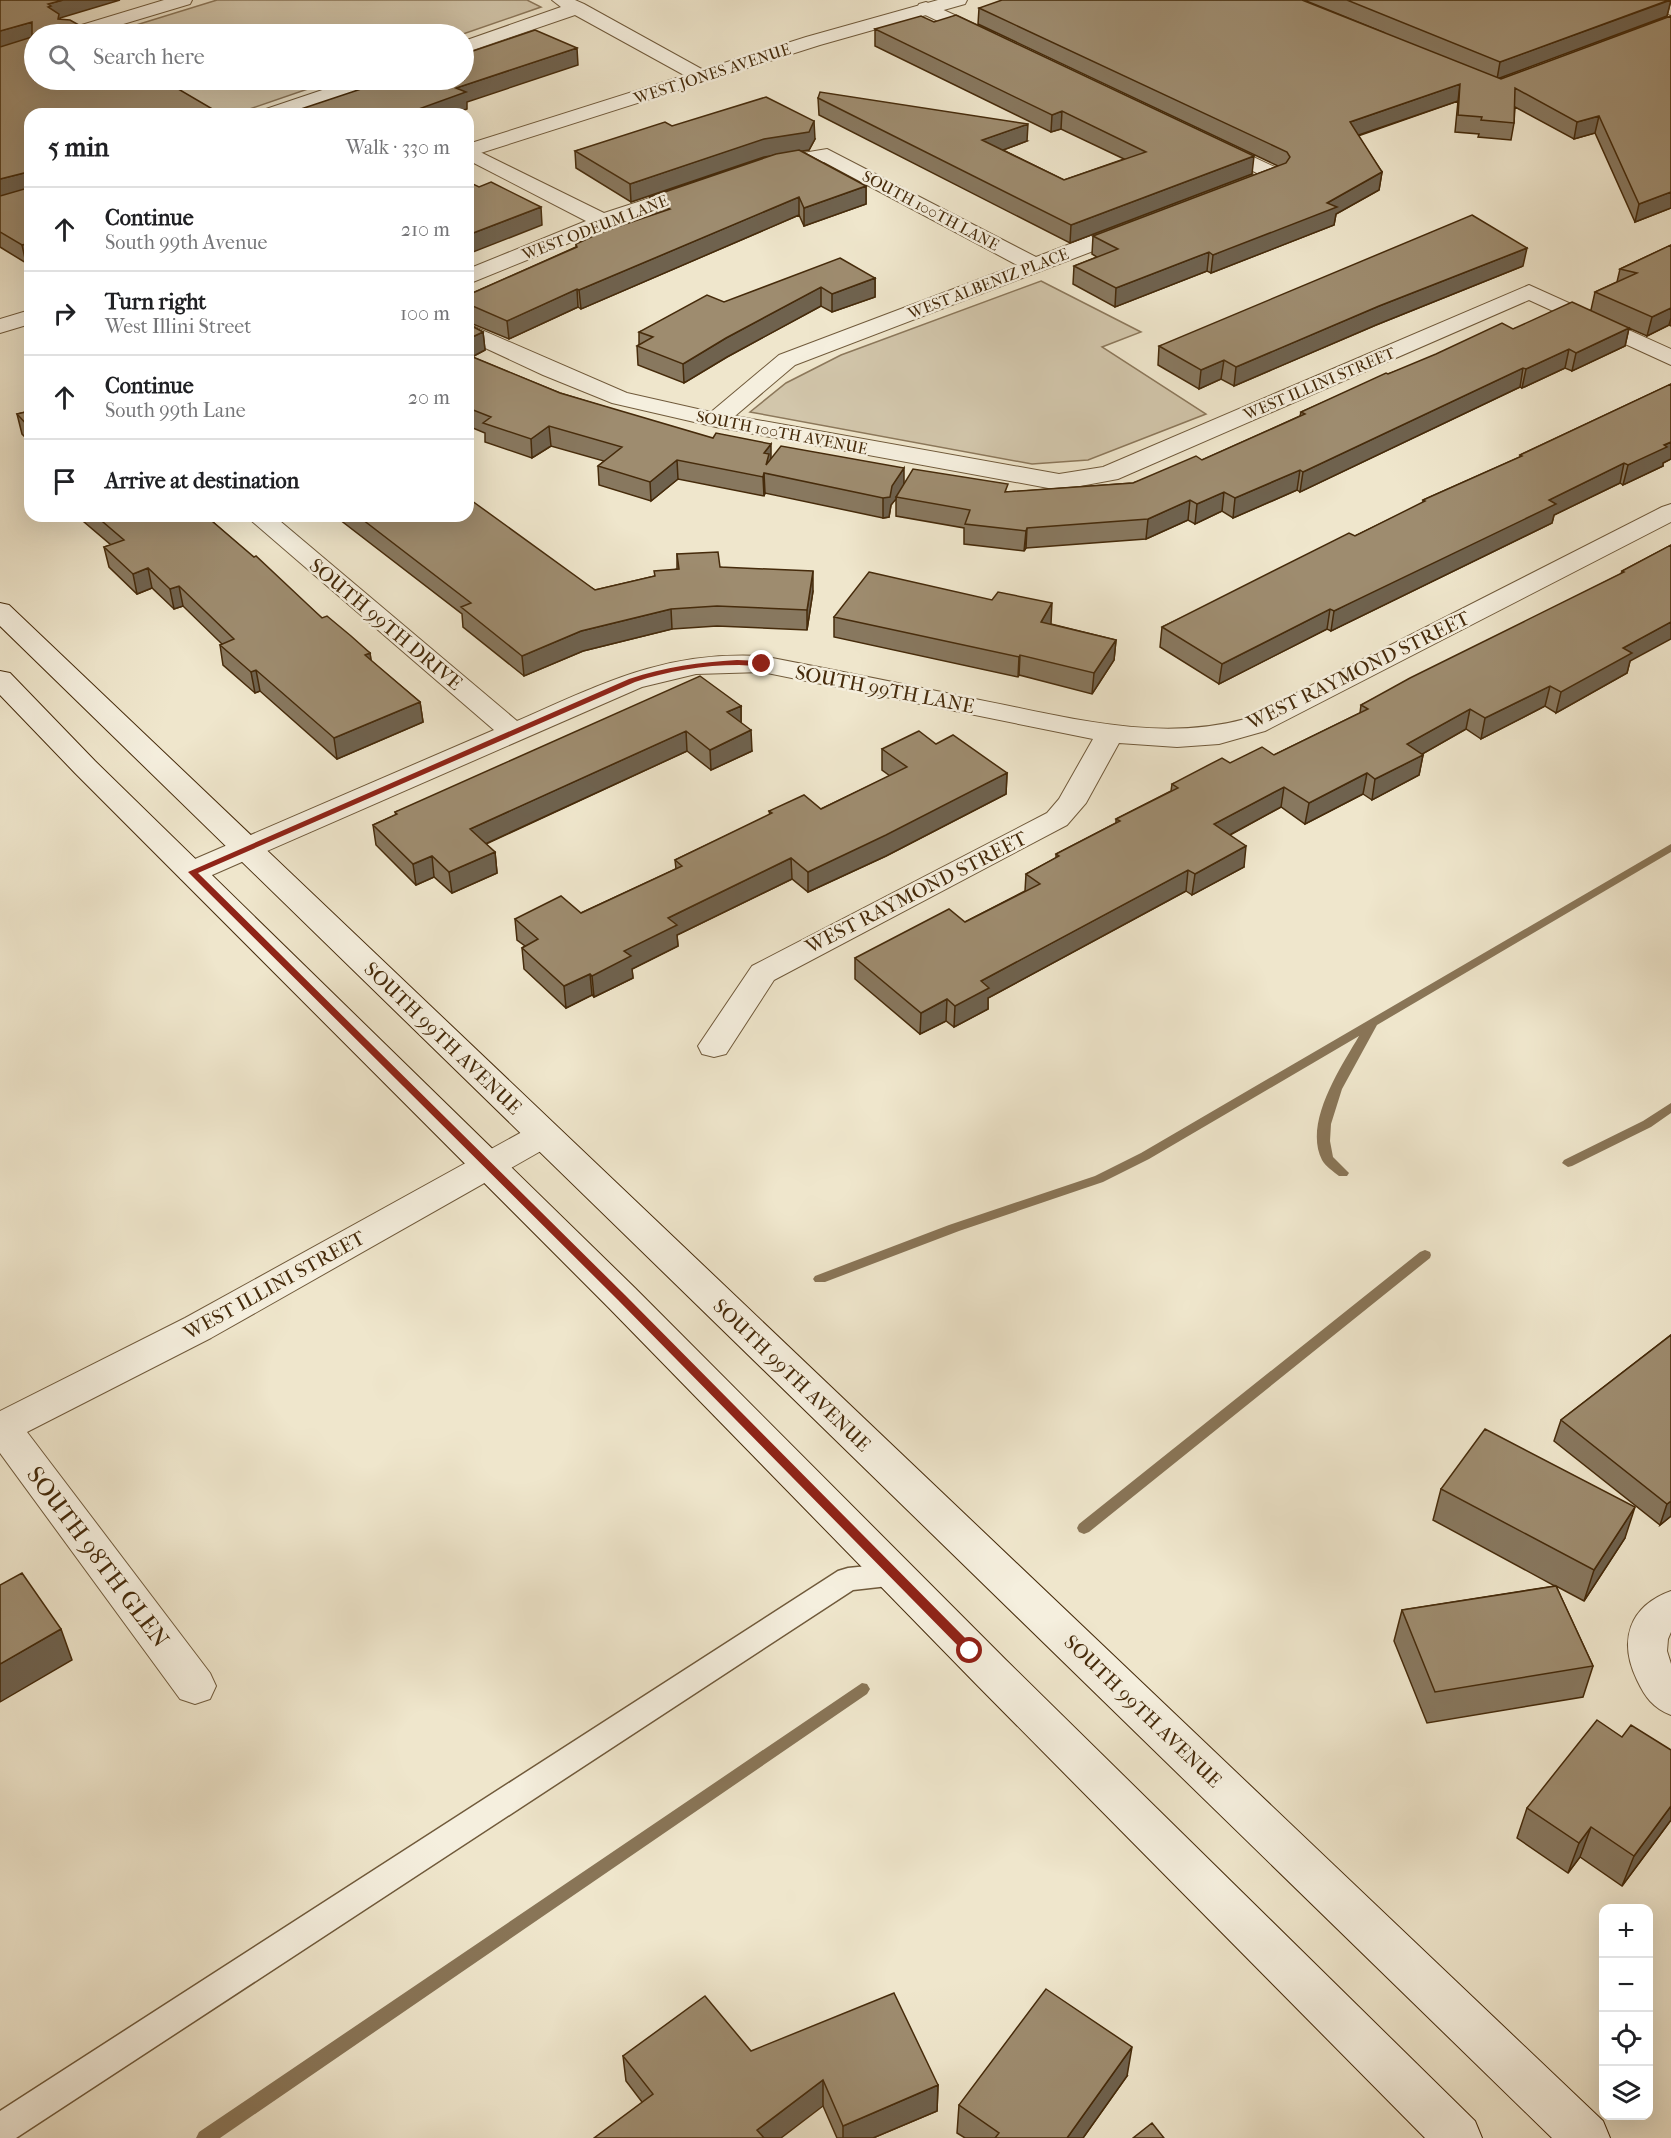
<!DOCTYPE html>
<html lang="en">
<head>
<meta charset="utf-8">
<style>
	:root { --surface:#fff; --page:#f6f6f6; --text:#202124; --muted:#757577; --line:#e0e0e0 }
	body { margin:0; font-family:"IM FELL French Canon",serif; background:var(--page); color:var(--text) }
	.controls { position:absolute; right:18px; bottom:18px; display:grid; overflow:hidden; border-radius:12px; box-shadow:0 6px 24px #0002 }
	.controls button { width:54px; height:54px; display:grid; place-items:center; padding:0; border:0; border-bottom:2px solid var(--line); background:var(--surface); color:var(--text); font:30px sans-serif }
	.stop { position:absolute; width:18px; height:18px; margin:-14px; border:4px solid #8f2418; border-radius:50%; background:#fff }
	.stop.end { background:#8f2418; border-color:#fff; box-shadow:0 2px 6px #0008 }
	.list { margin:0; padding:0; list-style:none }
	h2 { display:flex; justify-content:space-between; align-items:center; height:78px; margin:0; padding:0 24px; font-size:26px }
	h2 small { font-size:20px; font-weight:400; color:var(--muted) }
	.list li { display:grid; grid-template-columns:39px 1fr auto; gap:18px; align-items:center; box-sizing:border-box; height:84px; padding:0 24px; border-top:2px solid var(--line) }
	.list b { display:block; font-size:22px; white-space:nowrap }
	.list p { margin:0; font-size:20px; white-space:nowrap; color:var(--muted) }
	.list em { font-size:20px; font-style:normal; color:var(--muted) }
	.icon { flex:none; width:33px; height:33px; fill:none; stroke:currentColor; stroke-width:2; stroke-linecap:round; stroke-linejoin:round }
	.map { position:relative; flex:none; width:1671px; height:2138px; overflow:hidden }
	.search { position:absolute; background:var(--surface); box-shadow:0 6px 24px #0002; left:24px; top:24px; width:450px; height:66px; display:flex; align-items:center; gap:15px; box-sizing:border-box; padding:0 21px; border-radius:33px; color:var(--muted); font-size:22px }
	.panel { position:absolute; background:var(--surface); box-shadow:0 6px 24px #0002; left:24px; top:108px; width:450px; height:414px; border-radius:18px }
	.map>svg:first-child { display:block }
	.green { fill:#d2c6ab; stroke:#8c785b; stroke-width:1.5 }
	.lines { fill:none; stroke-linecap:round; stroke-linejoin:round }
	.stream { fill:#897557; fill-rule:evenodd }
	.service-casing { stroke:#705a3b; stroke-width:3 }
	.minor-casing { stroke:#705a3b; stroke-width:2 }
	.tertiary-casing { stroke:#705a3b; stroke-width:2 }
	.secondary-casing { stroke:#462b0b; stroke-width:2 }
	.service { fill:#f5efde; fill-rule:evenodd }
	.minor { fill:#f5efde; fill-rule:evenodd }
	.tertiary { fill:#f5efde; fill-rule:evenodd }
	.secondary { fill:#f5efde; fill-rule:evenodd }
	.wall { fill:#88785f; stroke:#462b0b; stroke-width:1.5 }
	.shaded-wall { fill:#6f624e; stroke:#462b0b; stroke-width:1.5 }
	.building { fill:#9e8c6f; stroke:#462b0b; stroke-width:1.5 }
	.route { fill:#8f2418 }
	.labels { text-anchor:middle; stroke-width:5; stroke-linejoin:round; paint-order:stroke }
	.far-street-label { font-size:16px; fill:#462b0b; stroke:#f5efde }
	.street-label { font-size:20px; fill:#462b0b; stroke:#f5efde }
	.near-street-label { font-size:24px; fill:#462b0b; stroke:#f5efde }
</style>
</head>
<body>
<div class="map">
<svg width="1671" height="2138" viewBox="0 0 1671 2138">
	<rect width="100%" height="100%" fill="#efe6cc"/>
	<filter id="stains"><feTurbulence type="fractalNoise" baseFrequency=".00333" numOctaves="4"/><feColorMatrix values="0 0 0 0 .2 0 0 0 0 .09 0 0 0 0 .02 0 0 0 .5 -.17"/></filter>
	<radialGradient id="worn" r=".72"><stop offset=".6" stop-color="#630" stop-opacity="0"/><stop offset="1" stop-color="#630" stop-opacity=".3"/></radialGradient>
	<path class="green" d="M217,0H527L541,7L463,34H107Z
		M153,80H334L235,114H213Z
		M1041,281L1141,332L1102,347L1206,414L1088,460L1032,464L750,412L786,383L841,355Z"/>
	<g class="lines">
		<path class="stream" d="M1671,844V852L1377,1025L1342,1089L1331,1124L1330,1141L1333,1157L1349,1173L1347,1176H1339C1333,1171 1326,1167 1322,1160C1303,1123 1341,1067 1359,1036L1149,1159L1103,1182L959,1231L825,1282H815L813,1279L815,1276L949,1225L1095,1176L1141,1153Z
			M1671,1103V1113L1651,1127L1572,1166L1568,1167L1562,1163L1564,1160L1643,1121Z
			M1425,1250L1430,1252L1431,1255L1430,1258L1089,1532L1084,1534L1079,1532L1077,1528L1079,1524L1420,1252Z
			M862,1683L867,1684L870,1689L867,1694L220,2138H196L199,2132Z"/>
		<defs>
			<path id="service" d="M897,1563L907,1566L911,1574L907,1582L897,1585L853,1590L16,2138H0V2111L838,1571L848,1568Z"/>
			<path id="minor" d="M164,0H192L190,4L90,34H63L65,30Z
				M552,0H575L584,4L707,72L710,76L707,80H693L575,15L464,53V41L561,7Z
				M1638,0H1664L1671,3V15L1640,4Z
				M926,2L994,33L996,37L994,41H980L919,12L917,8L919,4Z
				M352,80H380L377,84L290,114H260L263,110Z
				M1213,138L1283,171L1286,175L1283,179L1276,181L1269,179L1206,148L1203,144L1206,140Z
				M468,146L604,213L693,184L700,186L704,190L700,194L611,226L468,284V269L586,221L468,160Z
				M827,149L1036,257L1127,222L1135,221L1143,222L1146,227L1143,232L795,365L735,416L1059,474L1103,467L1529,285L1671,349V365L1529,300L1118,479L1059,490L716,427L612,403L543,375L468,340V324L627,393L711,412L779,355L1017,265L824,162L767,171L760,169L757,165L760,161L767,159Z
				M1671,504V522L1265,731L1219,744L1177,747L1119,743L1086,803L1067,825L774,980L726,1054L714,1057L702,1054L698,1046L752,966L1047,813L1059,799L1093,739L762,672L696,674L642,687L203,879L192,882L181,879L177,872L181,865L494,730L246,516H274L517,721C604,683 664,651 762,656C835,670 908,685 980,700C1067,717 1157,743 1245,719L1662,507Z
				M543,1123L555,1127L560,1135L555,1143L211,1338L27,1432L210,1673L216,1686L210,1699L195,1704L180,1699L0,1453V1411L185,1318L531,1127Z
				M1671,1591V1632L1668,1639L1667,1651L1671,1664V1715C1653,1708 1645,1697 1637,1680C1618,1641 1629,1606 1671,1591Z"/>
			<path id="tertiary" d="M938,0H967L965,4L820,45L468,157V144L806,37Z
				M30,310V324L0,333V319Z"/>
			<path id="secondary" d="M0,603L9,605L1603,2121L1610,2138H1552L0,626Z
				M0,671L10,673L95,761L635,1288L1006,1660L1475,2121L1482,2138H1425L976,1684L609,1308L75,773L0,695Z"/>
		</defs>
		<use href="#service" class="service-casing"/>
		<use href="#minor" class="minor-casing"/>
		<use href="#tertiary" class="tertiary-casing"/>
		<use href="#secondary" class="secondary-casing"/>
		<use href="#service" class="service"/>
		<use href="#minor" class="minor"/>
		<use href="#tertiary" class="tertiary"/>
		<use href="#secondary" class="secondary"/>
	</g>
	<path class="wall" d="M0,0L60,18L30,114V262L26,263L0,247Z
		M1304,0H1671L1667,16L1498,78L1501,79L1671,16V208L1635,222L1595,133L1574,139L1515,107L1514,123L1511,140L1478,137L1479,134L1455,132L1458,101L1358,136L1382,172L1379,190L1336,214L1334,225L1211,273L1207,271L1115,307L1073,284L1074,266L1097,257L1092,254L1093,236L1278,166L978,24L979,8L1385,33Z
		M875,29L1252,174L1070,243L819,115L818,98L1027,141L1003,150L1064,180L1124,159L1061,129L1051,132L875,46Z
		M672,126L815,139L809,150L801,151L866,186V204L804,226L799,215L581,309L578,307L509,339L468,322V295L576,247V244L652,215L650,197L768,156L631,202L576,168L575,151Z
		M1671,245V326L1669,325L1647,336L1629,328L1625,346L1572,371L1565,368L1522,388L1520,387L1300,492L1297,490L1233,518L1222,511L1195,524L1188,520L1146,539L1026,548L1024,551L964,544V528L896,516V498L891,505L889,517L883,518L765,493L764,496L678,479L651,501L599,485L598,466L604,461L551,446L532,458L485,442V433L468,426V324L483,332L485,350L472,357L560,393L771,458L904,484L1008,492L1133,483L1202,460L1300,416L1301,412L1388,374L1513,329L1591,310L1595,292L1617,282L1620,269Z
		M1523,266L1376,325L1234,386L1221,379L1199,389L1158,365L1159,346Z
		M875,278V297L832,312L821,306L727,357L684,383L638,365L637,346L639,345V332L724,302Z
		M1671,384V459L1663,463V466L1623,485L1620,483L1554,515L1552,523L1331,631L1327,629L1219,684L1160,647L1162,627L1355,536L1423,503V500L1520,457V455Z
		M30,411V442L22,434L17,414Z
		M77,516H206L322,618L370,653L371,661L420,702L423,722L337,759L260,691L255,693L223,665L220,645L222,644L183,606L174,609L152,588L137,594L109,567L104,547L111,545Z
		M335,516H468L595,590L655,576L677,569V554L720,567L813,591L807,630L717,626L672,629L583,651L524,676L463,627L462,614Z
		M1671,545L1630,661L1627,673L1556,713L1545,706L1481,739L1466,729L1422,754L1423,755L1419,775L1372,800L1363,794L1305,824L1281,807L1230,835L1244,867L1192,895L1186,891L988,998V1009L954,1027L946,1021L920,1034L855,979V958L965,922L1025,891L1026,874L1056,858V854L1116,823V819L1171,791L1172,784L1230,763L1274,755L1360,713L1361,705L1621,574L1622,571Z
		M834,617L1051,624L1116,640L1114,660L1092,694L1019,675L1018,677L834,637Z
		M741,706V723L752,751L711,770L687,751L486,844L495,852L497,873L452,893L434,877L416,885L376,845L373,825L396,815L395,812Z
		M936,744L1007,773L1006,794L886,856L808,892L792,879L677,935L678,946L632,969L633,978L594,997L592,995L566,1008L524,969L522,948L525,946L517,940L515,919L581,913L676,869L675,860L770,815L769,811L821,809L890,776L882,770V749Z
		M1671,1335V1516L1660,1525L1554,1441L1561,1420Z
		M1441,1489L1625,1538L1584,1601L1556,1586L1593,1666L1583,1697L1427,1723L1394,1641L1402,1610L1555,1586L1433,1520Z
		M1622,1737L1671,1750V1820L1622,1886L1580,1857L1568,1873L1517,1838L1527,1808Z
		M751,2051L938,2085L937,2111L873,2138H837L823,2106L642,2102L626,2081L623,2056Z
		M1127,2076L1083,2138H965L957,2133L959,2105Z"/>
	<path class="shaded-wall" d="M63,0H120L60,18L62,30L51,23L48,4Z
		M1671,0L1667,16L1497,79L1500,62Z
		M32,22L34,38L0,49V31Z
		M577,48L578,65L467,102V109L454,114H405L456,88Z
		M1460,84L1458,101L1347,139L1350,122Z
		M1062,111L1061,129L1051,132L1052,115Z
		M1599,116L1595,133L1574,139L1577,122Z
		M814,121L815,139L809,150L764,157L631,202L630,184Z
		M1028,124L1027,141L982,158V140Z
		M1254,156L1252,174L1070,243L1071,225Z
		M28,172L30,190L0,198V179Z
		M1382,172L1379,190L1336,214L1334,225L1211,273L1213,255L1327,203Z
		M866,186V204L804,226V208Z
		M1671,192V208L1635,222L1639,204Z
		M799,197V215L581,309L579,290Z
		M541,207L542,225L468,254V235Z
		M30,243V262L26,263L22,245Z
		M1527,248L1523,266L1376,325L1234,386L1236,367L1379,306Z
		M1209,252L1207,271L1115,307L1116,288Z
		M875,278V297L832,312V294Z
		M821,287V306L727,357L684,383L683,364L726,338Z
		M577,289L578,307L509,339L507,321Z
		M1671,308V318L1669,325L1647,336L1652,317Z
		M1629,328L1625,346L1572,371L1576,353Z
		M483,332L485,350L468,359V339Z
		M1569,349L1565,368L1522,388L1526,369Z
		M1224,360L1221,379L1199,389L1201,370Z
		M1523,368L1520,387L1300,492L1303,472Z
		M549,426L551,446L532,458L531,439Z
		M1671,442V459L1663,463V466L1623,485L1628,465Z
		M771,444V464L769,474L764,453Z
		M677,460L678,479L651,501L650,482Z
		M1624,463L1620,483L1554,515L1552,523L1331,631L1334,611L1549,500Z
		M904,468V487L896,497V499L891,505L889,517L883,518V498Z
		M1300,470L1297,490L1233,518L1235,498Z
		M764,473L765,493L764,496L763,477Z
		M1224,492L1222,511L1195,524L1197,504Z
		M1190,500L1188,520L1146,539L1148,519Z
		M1027,528L1026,548L1024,551L1026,531Z
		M148,568L152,588L137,594L133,574Z
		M813,571V591L807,630V610Z
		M179,586L183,606L174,609L170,589Z
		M1052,603L1051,624L1040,642L1041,622Z
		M671,609L672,629L583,651L524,676L522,656L581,631Z
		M1330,609L1327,629L1219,684L1222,664Z
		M1671,622V639L1630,661L1627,673L1556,713L1561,692L1623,648Z
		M1116,640L1114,660L1092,694L1094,673Z
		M370,653L373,674L365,655Z
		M1020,655L1019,675L1018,677L1019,657Z
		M256,670L260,691L255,693L251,672Z
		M1550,686L1545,706L1481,739L1485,718Z
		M420,702L423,722L337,759L334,738Z
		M741,706V726L727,712Z
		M1470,709L1466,729L1403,765L1407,744Z
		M751,730L752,751L711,770L710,750Z
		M686,731L687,751L472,850L470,829Z
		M1423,755L1419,775L1372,800L1375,779Z
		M1007,773L1006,794L886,856L808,892V872Z
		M1367,773L1363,794L1305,824L1309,803Z
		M1284,787L1281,807L1211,845L1214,824Z
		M1246,846L1244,867L1192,895L1195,874Z
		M495,852L497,873L452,893L449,872Z
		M432,856L434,877L416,885L413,864Z
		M791,858L792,879L677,935L678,946L632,969L633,978L594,997L592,976L624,951L668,918Z
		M1188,870L1186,891L988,998V1009L954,1027L955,1006L981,981Z
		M590,974L592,995L566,1008L564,986Z
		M947,999L946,1021L920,1034L921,1013Z
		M1671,1501V1516L1660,1525L1667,1504Z
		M1635,1507L1625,1538L1584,1601L1594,1570Z
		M61,1629L72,1660L0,1702V1664Z
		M1671,1806V1820L1622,1886L1634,1856Z
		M1591,1827L1580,1857L1568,1873L1579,1843Z
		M1132,2047L1127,2076L1083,2138H1067Z
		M823,2080V2106L781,2138H758L757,2130Z
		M938,2085L937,2111L873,2138H843V2126Z"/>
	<path class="building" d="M0,0H63L48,4L51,6L48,7L59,14L58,19L70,20L95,34H34V80H163L221,114H30V243L22,245L0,232V196L28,188V172L0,179V47L32,37V22L0,31Z
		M1002,0H1302L1501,79L1671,16V192L1639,204L1599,116L1577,122L1515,88L1514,123L1481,120L1482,117L1458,115L1460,84L1350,122L1382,172L1327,203L1337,207L1213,255L1209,252L1116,288L1074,266L1118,249L1093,236L1286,163L1290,157L1287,152L979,8Z
		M1347,0H1669L1500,62Z
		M956,15L1254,156L1071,225L818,98L820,92L1028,124L982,140L1064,180L1146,152L1062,111L1052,115L875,29L921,16L934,22Z
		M535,30L577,48L456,88L466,92L405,114H286L388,80H464V54Z
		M766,97L814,121L809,132L764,139L630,184L575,151L665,122L672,126Z
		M799,150L866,186L804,208L799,197L579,290L577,289L507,321L468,304V295L577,247L576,244L602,232L670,209L650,197L776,154Z
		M491,182L541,207L468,235V186L473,184L479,187Z
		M1472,215L1527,248L1379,306L1236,367L1224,360L1201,370L1159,346Z
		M1671,245V308L1652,317L1595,292L1637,273L1620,269Z
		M840,258L875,278L832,294L821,287L726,338L683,364L637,346L653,337L639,332L707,295L724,302Z
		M1572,302L1629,328L1576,353L1569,349L1526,369L1523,368L1303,472L1300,470L1235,498L1224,492L1197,504L1190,500L1148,519L1027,528L1026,531L965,524L970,510L896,497L913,469L1008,484L1005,492L1133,483L1196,456L1202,460L1305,414L1301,412L1386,373L1388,374L1436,354L1502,323L1513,329Z
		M468,324L483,332L468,339Z
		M468,355L560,393L713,438L716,433L771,444L764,453L769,454L766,465L781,446L904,468L892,486L890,497L883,498L764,473L763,477L677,460L650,482L598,466L622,447L549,426L531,439L483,423L491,417L468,408Z
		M1671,384V442L1664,445L1667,447L1628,465L1624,463L1549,500L1556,504L1334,611L1330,609L1222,664L1162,627L1349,533L1355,536L1425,501L1423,500L1522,456L1520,455Z
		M30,411V428L17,414Z
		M468,498L595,590L655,576L654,571L679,569L677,554L718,552L720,567L813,571L807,610L717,606L671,609L581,631L522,656L461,607L471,603L358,516H468Z
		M96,516H206L254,557L256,556L322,618L327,616L351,636L370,653L365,655L420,702L334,738L256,670L251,672L220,645L234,639L179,586L170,589L148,568L133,574L104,547L124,540Z
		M1671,545V622L1623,648L1632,653L1561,692L1550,686L1485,718L1470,709L1407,744L1423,755L1375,779L1367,773L1309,803L1284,787L1214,824L1246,846L1195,874L1188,870L981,981L989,988L955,1006L947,999L921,1013L855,958L949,909L965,922L1040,884L1026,874L1059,856L1056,854L1120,821L1116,819L1178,788L1172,784L1222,758L1230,763L1262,747L1274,755L1368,709L1361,705L1410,678L1624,572L1622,571Z
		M869,572L992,600L998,592L1052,603L1041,622L1116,640L1094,673L1020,655L1019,657L834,617Z
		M700,676L741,706L727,712L751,730L710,750L686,731L470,829L495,852L449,872L432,856L413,864L373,825L397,814L395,812Z
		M919,731L936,744L953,735L1007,773L886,835L808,872L791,858L668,918L677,925L624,951L631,956L592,976L590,974L564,986L522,948L538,939L515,919L561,896L581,913L682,866L675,860L772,813L769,811L804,795L821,809L907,767L882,749Z
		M1671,1335V1501L1667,1504L1561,1420Z
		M1485,1429L1635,1507L1594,1570L1441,1489Z
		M22,1573L61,1629L0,1664V1585Z
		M1556,1586L1593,1666L1435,1692L1402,1610Z
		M1597,1720L1622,1737L1631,1725L1671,1750V1806L1634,1856L1591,1827L1579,1843L1527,1808Z
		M1046,1989L1132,2047L1067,2138H995L999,2133L959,2105Z
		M894,1993L938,2085L843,2126L823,2080L757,2130L764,2138H594L653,2094L623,2056L705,1996L751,2051Z
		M1152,2123L1164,2138H1133Z"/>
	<path class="route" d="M737,660L762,661L766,664C759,668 748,665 739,665C703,665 668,671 635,682L198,873L625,1295L974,1647V1654H966L618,1300L188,872L629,679C665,667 700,662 737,660Z"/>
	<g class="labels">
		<g class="far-street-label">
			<text transform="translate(712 73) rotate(-18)" y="6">WEST JONES AVENUE</text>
			<text transform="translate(931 210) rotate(28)" y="6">SOUTH 100TH LANE</text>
			<text transform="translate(595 227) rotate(-21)" y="6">WEST ODEUM LANE</text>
			<text transform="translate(988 283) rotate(-21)" y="6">WEST ALBENIZ PLACE</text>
			<text transform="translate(1319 383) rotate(-23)" y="6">WEST ILLINI STREET</text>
			<text transform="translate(782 432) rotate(11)" y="6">SOUTH 100TH AVENUE</text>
		</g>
		<g class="street-label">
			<text transform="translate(386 624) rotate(40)" y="7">SOUTH 99TH DRIVE</text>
			<text transform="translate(1358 670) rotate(-26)" y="7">WEST RAYMOND STREET</text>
			<text transform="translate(885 689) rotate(11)" y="7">SOUTH 99TH LANE</text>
			<text transform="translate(916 892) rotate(-27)" y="7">WEST RAYMOND STREET</text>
			<text transform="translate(443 1038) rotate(44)" y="7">SOUTH 99TH AVENUE</text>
			<text transform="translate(274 1285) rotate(-29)" y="7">WEST ILLINI STREET</text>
			<text transform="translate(792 1375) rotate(44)" y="7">SOUTH 99TH AVENUE</text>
			<text transform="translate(1143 1711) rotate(44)" y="7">SOUTH 99TH AVENUE</text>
		</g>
		<g class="near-street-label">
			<text transform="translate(98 1557) rotate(53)" y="8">SOUTH 98TH GLEN</text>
		</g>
	</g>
	<rect width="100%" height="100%" filter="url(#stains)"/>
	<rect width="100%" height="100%" fill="url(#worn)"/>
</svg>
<div class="controls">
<button>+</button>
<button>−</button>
<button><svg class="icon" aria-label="locate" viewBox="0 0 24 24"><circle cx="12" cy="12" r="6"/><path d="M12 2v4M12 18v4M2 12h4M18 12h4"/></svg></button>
<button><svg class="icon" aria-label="layers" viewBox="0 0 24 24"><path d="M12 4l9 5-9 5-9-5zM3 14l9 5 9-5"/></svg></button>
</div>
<div class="stop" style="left:970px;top:1651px"></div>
<div class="stop end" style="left:762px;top:664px"></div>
<div class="search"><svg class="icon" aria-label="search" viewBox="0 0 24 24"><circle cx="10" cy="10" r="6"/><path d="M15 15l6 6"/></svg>Search here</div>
<section class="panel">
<h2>5 min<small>Walk · 330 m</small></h2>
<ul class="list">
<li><svg class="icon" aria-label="ahead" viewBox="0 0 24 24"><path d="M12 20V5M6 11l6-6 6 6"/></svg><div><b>Continue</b><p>South 99th Avenue</p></div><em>210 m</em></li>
<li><svg class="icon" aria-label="right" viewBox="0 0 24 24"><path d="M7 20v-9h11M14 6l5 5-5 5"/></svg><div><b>Turn right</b><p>West Illini Street</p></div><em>100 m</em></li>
<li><svg class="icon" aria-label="ahead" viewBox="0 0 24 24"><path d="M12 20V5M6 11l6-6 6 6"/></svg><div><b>Continue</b><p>South 99th Lane</p></div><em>20 m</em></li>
<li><svg class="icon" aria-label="arrive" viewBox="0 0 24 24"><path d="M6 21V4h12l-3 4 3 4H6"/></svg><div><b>Arrive at destination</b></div></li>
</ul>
</section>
</div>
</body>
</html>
